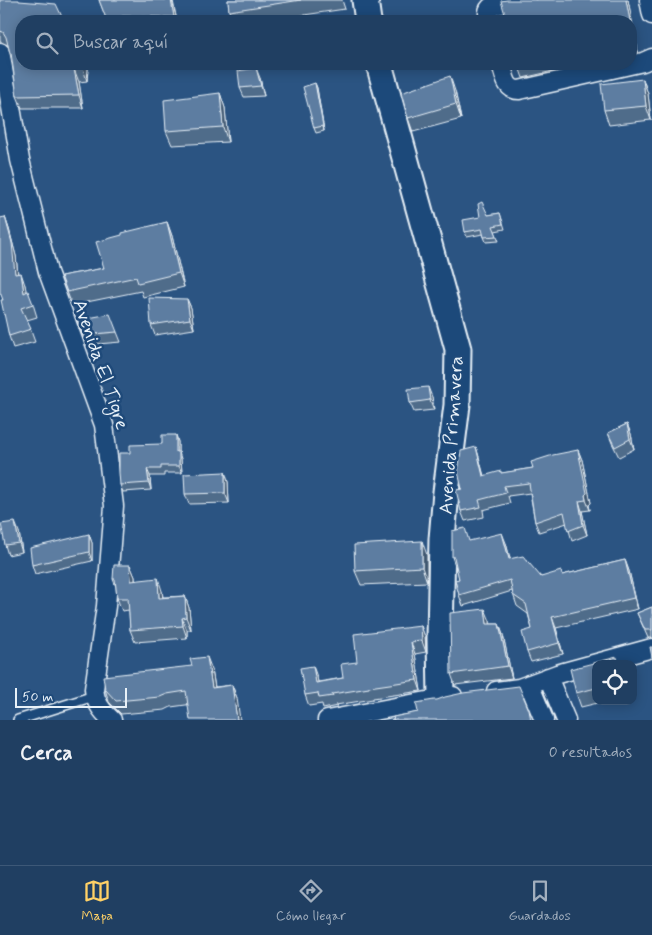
<!DOCTYPE html>
<html lang="es">
<head>
<meta charset="utf-8">
<style>
	:root { --surface:#203f62; --page:#2d4a6b; --text:#f1f3f6; --muted:#a2afbe; --line:#3d5877; --accent:#ffd166 }
	body { margin:0; font-family:Mynerve,sans-serif; background:var(--page); color:var(--text) }
	.controls { position:absolute; right:15px; bottom:15px; display:grid; overflow:hidden; border-radius:10px; box-shadow:0 2px 12px #0003 }
	.controls button { width:45px; height:45px; display:grid; place-items:center; padding:0; border:0; border-bottom:1px solid var(--line); background:var(--surface); color:var(--text); font:25px sans-serif }
	.scale { position:absolute; left:15px; bottom:12px; width:112px; box-sizing:border-box; padding-left:5px; border:2px solid #e8f1f8; border-top:0; font-size:14px; line-height:18px; white-space:nowrap; color:#e8f1f8; -webkit-text-stroke:4px #1f4a7a; paint-order:stroke }
	.list { margin:0; padding:0; list-style:none }
	h2 { display:flex; justify-content:space-between; align-items:center; height:65px; margin:0; padding:0 20px; font-size:21px }
	h2 small { font-size:16px; font-weight:400; color:var(--muted) }
	.icon { flex:none; width:28px; height:28px; fill:none; stroke:currentColor; stroke-width:2; stroke-linecap:round; stroke-linejoin:round }
	.map { position:relative; flex:none; width:652px; height:720px; overflow:hidden }
	.search { position:absolute; background:var(--surface); box-shadow:0 2px 12px #0003; left:15px; right:15px; top:15px; height:55px; display:flex; align-items:center; gap:12px; box-sizing:border-box; padding:0 18px; border-radius:20px; color:var(--muted); font-size:19px }
	.sheet { height:145px; background:var(--surface) }
	nav { display:flex; justify-content:space-around; align-items:center; box-sizing:border-box; height:70px; border-top:1px solid var(--line); background:var(--surface); font-size:14px; color:var(--muted) }
	nav a { display:grid; justify-items:center; gap:2px }
	nav .on { color:var(--accent) }
	.map>svg:first-child { display:block }
	.lines { fill:none; stroke-linecap:round; stroke-linejoin:round }
	.lane-casing { stroke:#e8f1f8; stroke-width:12 }
	.street-casing { stroke:#e8f1f8; stroke-width:21 }
	.secondary-casing { stroke:#e8f1f8; stroke-width:29 }
	.lane { stroke:#1f4a7a; stroke-width:9 }
	.street { stroke:#1f4a7a; stroke-width:18 }
	.secondary { stroke:#1f4a7a; stroke-width:25 }
	.wall { fill:#506c8a; stroke:#e8f1f8 }
	.shaded-wall { fill:#415871; stroke:#e8f1f8 }
	.building { fill:#5d7da1; stroke:#e8f1f8 }
	.labels { text-anchor:middle; stroke-width:5; stroke-linejoin:round; paint-order:stroke }
	.street-label { font-size:19px; fill:#e8f1f8; stroke:#1f4a7a }
</style>
</head>
<body>
<div class="map">
<svg width="652" height="720" viewBox="0 0 652 720">
	<rect width="100%" height="100%" fill="#2b5482"/>
	<filter id="ink" filterUnits="userSpaceOnUse"><feTurbulence type="fractalNoise" baseFrequency=".02" numOctaves="2"/><feDisplacementMap in="SourceGraphic" scale="10" xChannelSelector="R" yChannelSelector="G"/><feConvolveMatrix kernelMatrix="1 2 1 2 8 2 1 2 1" color-interpolation-filters="sRGB"/></filter>
	<g filter="url(#ink)">
		<g class="lines">
			<defs>
				<path id="lane" d="M18,720L94,696"/>
				<path id="street" d="M649,0L652,15
					M490,21C488,15 486,10 492,6L526,0
					M0,52L5,72L20,160L48,272L104,425L114,506L106,606L94,689C95,702 102,712 112,720
					M501,64C505,75 505,90 519,90L643,62L652,58
					M548,677L566,720
					M529,684L544,720
					M496,691L519,688L557,674L652,648
					M327,720L453,696"/>
				<path id="secondary" d="M365,0L368,21
					M379,64L458,349L457,405L446,492L442,539L440,638L441,698"/>
			</defs>
			<use href="#lane" class="lane-casing"/>
			<use href="#street" class="street-casing"/>
			<use href="#secondary" class="secondary-casing"/>
			<use href="#lane" class="lane"/>
			<use href="#street" class="street"/>
			<use href="#secondary" class="secondary"/>
		</g>
		<path class="wall" d="M0,0L21,21V64L88,69L87,81L79,82L83,108H22L17,96L11,58L8,45L1,42L0,39Z
			M99,0H176L173,1L177,21H107Z
			M228,0H342L345,9L263,21H233L229,11Z
			M628,0L638,52L631,54V21Z
			M518,64H583L523,78Z
			M260,78L264,96L244,97L240,88Z
			M643,79L648,94L651,120L609,125L604,110Z
			M315,83L317,88L324,131L316,133L314,128Z
			M455,91L461,119L413,132L408,118Z
			M220,93L225,108L228,142L172,145L166,131Z
			M500,213L505,229L495,231L499,241L486,242L483,234L467,237L465,232L488,215Z
			M5,217L9,229L16,256L18,274L25,285L26,292L33,304L37,317L27,320L35,342L13,348L9,336L3,300Z
			M167,222L172,236L184,287L143,297L141,291L72,305L61,276L104,268L122,235Z
			M187,299L191,308L194,329L155,335L151,325Z
			M77,320L117,332L121,342L86,345Z
			M432,397L434,410L414,412L410,403Z
			M627,424L631,434L634,449L619,457L612,443L608,433Z
			M176,435L178,442V452L181,459L182,473H164V476H150L151,490L123,492L120,485L130,453L162,444Z
			M476,447L479,457L484,476L533,468L578,450L582,460L591,503L589,505L590,510L582,511L587,535L572,541L567,523L539,532L535,522L530,493L508,496L510,503L483,510L484,517L465,521L461,511L462,489Z
			M225,472L228,482L229,503L189,504L185,494Z
			M19,532L22,552L8,555L5,545Z
			M89,534L92,543V561L35,574L32,565Z
			M470,541L506,543L510,559L541,577L562,575L625,560L629,571L638,609L556,628L563,654L531,662L527,652L532,629L528,614L517,606L512,591L463,606L459,595V579L457,568H456L452,557Z
			M427,555V582L361,585L355,571Z
			M130,565L135,577V580L162,591L163,597L185,596L189,608L191,630H187V638L135,642L130,630L129,610L122,611L117,598L116,587L113,579Z
			M652,607V638H648L637,613Z
			M490,621V624H499L503,635L512,678L455,685L451,674Z
			M421,626L425,637L426,652L415,654L421,691L373,698V699L336,705L337,706L323,709L322,704L309,706L305,695L317,677L318,682L343,678L357,662Z
			M596,664V701H606L581,707L576,693Z
			M212,670L215,687L232,685L237,698L171,707L165,710L121,714L109,702L105,689Z"/>
		<path class="shaded-wall" d="M171,0H172L177,21H176L174,17Z
			M626,0H628L638,52L633,39L631,26V21H630Z
			M83,64H86L88,69L87,81L83,68Z
			M256,68L260,78L264,96L261,86Z
			M74,69L79,82L83,108L79,95Z
			M450,76L455,91L461,119L456,104Z
			M643,79L648,94L651,120L646,106Z
			M315,83L317,88L324,131L323,126Z
			M220,93L225,108L228,142L223,127Z
			M5,217L9,229L16,256L19,287L15,274Z
			M167,222L172,236L184,287L179,273Z
			M21,273L25,285L29,305L24,293Z
			M187,299L191,308L194,329L190,319Z
			M428,387L432,397L434,410L430,400Z
			M627,424L631,434L634,449L630,439Z
			M176,435L178,442V459L176,452Z
			M476,447L479,457L486,486L483,476Z
			M578,450L582,460L591,503L589,505L590,510L586,500Z
			M179,452L181,459L182,473L179,466Z
			M147,469L150,476L151,490L149,483Z
			M225,472L228,482L229,503L225,493Z
			M579,501L582,511L587,535L583,525Z
			M15,522L19,532L22,552L19,543Z
			M502,533L506,543L513,570L509,559Z
			M89,534L92,543V561L89,552Z
			M422,541L427,555V582L422,567Z
			M625,560L629,571L638,609L634,598Z
			M130,565L135,577V593L131,581Z
			M158,578L162,591L164,610L159,598Z
			M185,596L189,608L191,630L186,617Z
			M485,609L490,621L491,636L487,624Z
			M552,617L556,628L563,654L559,643Z
			M182,618L187,630V638L183,626Z
			M499,624L503,635L512,678L508,666Z
			M421,626L425,637L426,652L422,641Z
			M411,642L415,654L421,691L417,680Z
			M207,657L212,670L217,701L212,688Z
			M313,666L317,677L320,694L316,683Z
			M232,685L237,698L240,720H237Z"/>
		<path class="building" d="M0,0H19V1L56,4L64,21H21V64H83V68L74,69L79,95L17,96L11,53H10L6,37L3,32L0,31Z
			M99,0H171L174,17L122,16L124,20L119,21H107Z
			M228,0H301L229,11Z
			M507,0H626L630,21H507L501,1Z
			M631,26L633,39H631Z
			M256,68L261,86L240,88L238,71Z
			M450,76L456,104L408,118L401,93Z
			M643,79L646,106L604,110L601,84Z
			M315,83L323,126L314,128L303,87Z
			M220,93L223,127L166,131L164,100Z
			M482,202L488,215L500,213L503,224L493,226L497,236L484,237L482,229L465,232L463,220L480,217L478,204Z
			M5,217L12,243L15,274L21,273L24,293L28,291L33,304L21,308L31,329L9,336L1,300H3L0,292V218Z
			M167,222L179,273L138,283L136,277L67,292L61,276L104,268L96,242L122,235V233Z
			M149,298L187,299L190,319L151,325Z
			M110,314L117,332L83,335L77,320Z
			M428,387L430,400L410,403L408,389Z
			M627,424L630,439L615,447L608,433Z
			M162,435H176V452H179V466H161V469H147L149,483L120,485L119,473V453H130V445L162,444Z
			M476,447L483,476L501,471V473L533,468L531,462L553,455L578,450L587,493L585,495L586,500L579,501L583,525L568,531L564,512L535,522L529,483L504,486L506,493L479,500L481,507L461,511L456,490L462,489L458,472L461,451Z
			M225,472V493L185,494L184,474Z
			M15,522L19,543L5,545L1,524Z
			M465,528L469,541L502,533L509,559L523,556L541,577L561,571L562,575L625,560L634,598L552,617L559,643L527,652L522,632L532,629L526,604L513,595L510,580L459,595L455,580L459,579L454,557H452V531Z
			M89,534V552L32,565L30,548Z
			M422,541V567L355,571L354,545Z
			M114,565H130L131,581L158,578L159,598L185,596L186,617L182,618L183,626L130,630L128,598H117L115,579H113Z
			M652,607V630H645L637,613Z
			M485,609L487,624H499L508,666L451,674L450,613Z
			M421,626L422,641L411,642L417,680L369,687V688L332,694L333,696L319,698L318,693L305,695L300,668L313,666L316,683L343,678L341,664L357,662L354,634Z
			M650,647H652V657Z
			M207,657L212,688L232,685L237,720H190L186,691L167,694L160,697L116,701L105,689L103,676L192,666L190,659Z
			M617,657L618,664H596V688L576,693L570,669Z
			M519,686L529,710L531,720H391H394L393,717L418,712L416,703L434,700H437L445,697L463,693Z"/>
	</g>
	<g class="labels">
		<g class="street-label">
			<text transform="translate(102 364) rotate(71)" y="7">Avenida El Tigre</text>
			<text transform="translate(450 435) rotate(-86)" y="7">Avenida Primavera</text>
		</g>
	</g>
</svg>
<div class="controls">
<button><svg class="icon" aria-label="locate" viewBox="0 0 24 24"><circle cx="12" cy="12" r="6"/><path d="M12 2v4M12 18v4M2 12h4M18 12h4"/></svg></button>
</div>
<div class="scale">50 m</div>
<div class="search"><svg class="icon" aria-label="search" viewBox="0 0 24 24"><circle cx="10" cy="10" r="6"/><path d="M15 15l6 6"/></svg>Buscar aquí</div>
</div>
<section class="sheet">
<h2>Cerca<small>0 resultados</small></h2>
<ul class="list">
</ul>
</section>
<nav>
<a class="on"><svg class="icon" aria-label="map" viewBox="0 0 24 24"><path d="M3 6l6-2 6 2 6-2v14l-6 2-6-2-6 2zM9 4v14M15 6v14"/></svg>Mapa</a>
<a><svg class="icon" aria-label="directions" viewBox="0 0 24 24"><path d="M12 3l9 9-9 9-9-9zM9 14v-3h6M13 9l2 2-2 2"/></svg>Cómo llegar</a>
<a><svg class="icon" aria-label="saved" viewBox="0 0 24 24"><path d="M7 4h10v16l-5-4-5 4z"/></svg>Guardados</a>
</nav>
</body>
</html>
